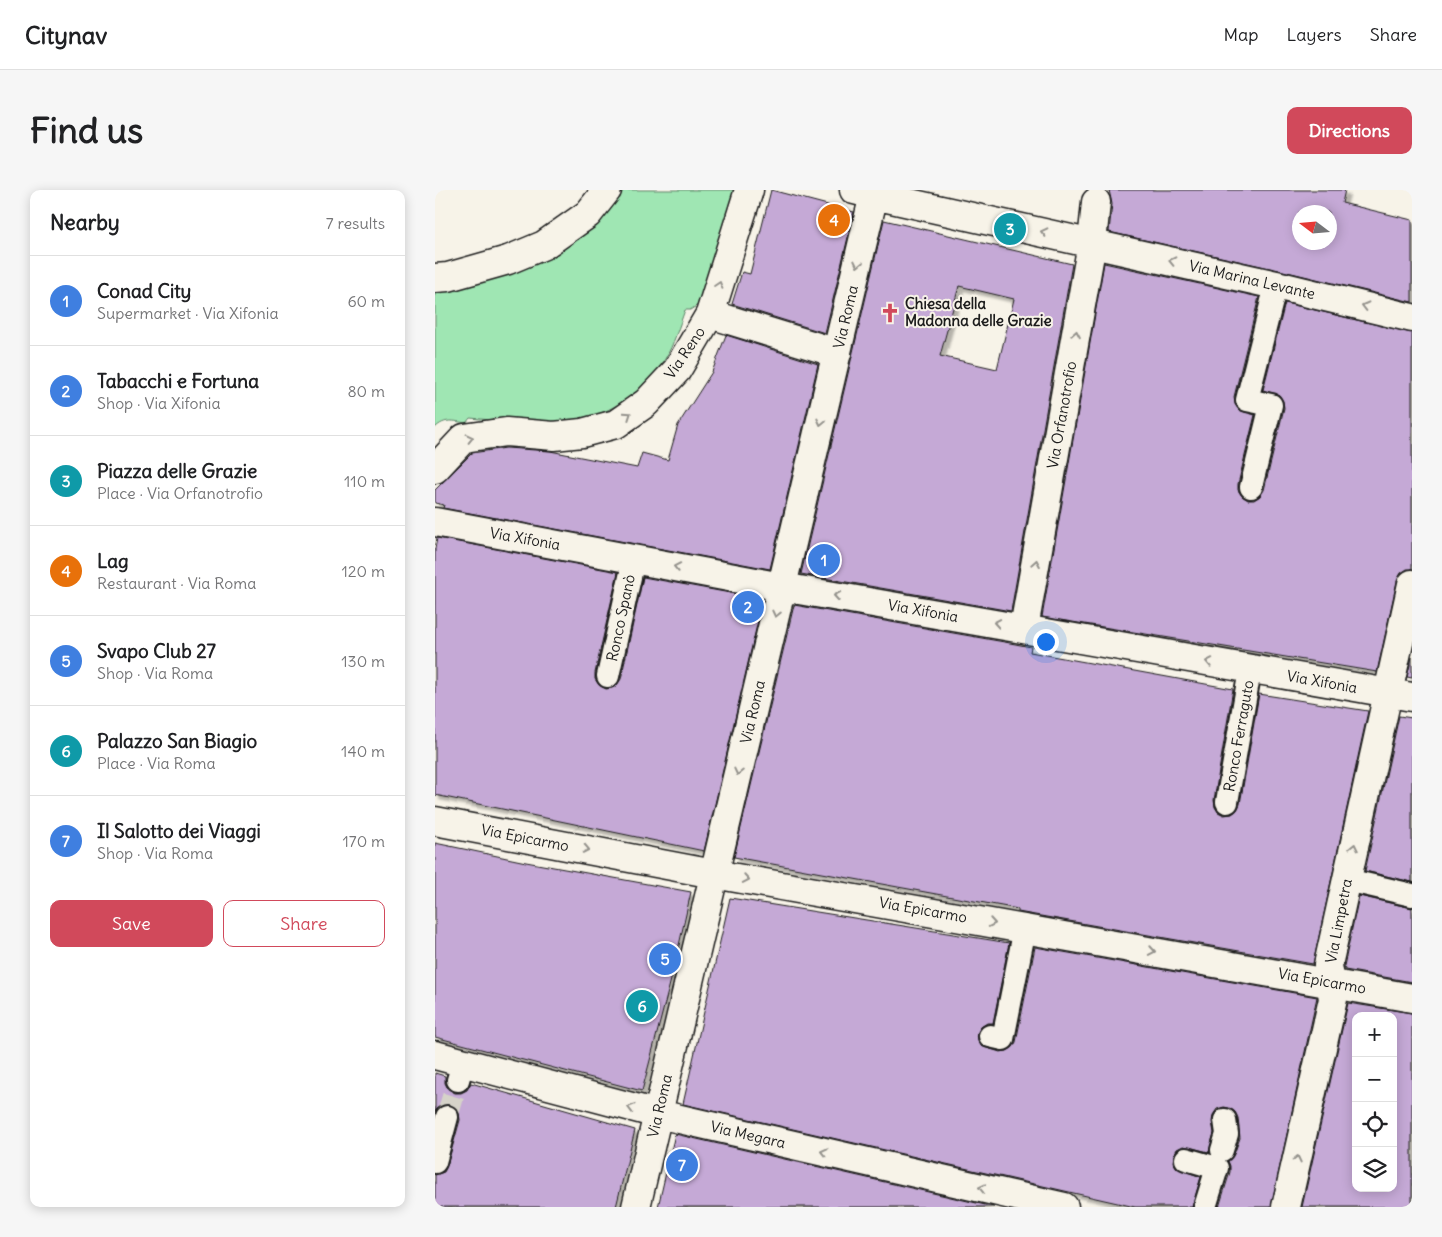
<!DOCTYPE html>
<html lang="en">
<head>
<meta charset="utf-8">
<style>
	:root { --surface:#fff; --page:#f6f6f6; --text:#202124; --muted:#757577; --line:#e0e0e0; --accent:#d1495b }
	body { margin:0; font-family:Delius,sans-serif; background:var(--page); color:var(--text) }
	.controls { position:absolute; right:15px; bottom:15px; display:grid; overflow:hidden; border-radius:10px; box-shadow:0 2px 12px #0003 }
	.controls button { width:45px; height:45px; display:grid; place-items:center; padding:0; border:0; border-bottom:1px solid var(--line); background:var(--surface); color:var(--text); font:25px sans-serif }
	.compass { position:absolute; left:857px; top:15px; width:45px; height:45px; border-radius:50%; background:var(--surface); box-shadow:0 2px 12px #0003; rotate:286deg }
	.you { position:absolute; left:610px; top:451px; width:18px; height:18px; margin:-12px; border:4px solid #fff; border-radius:50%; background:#1a73e8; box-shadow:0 0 0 8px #1a73e833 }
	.badge { display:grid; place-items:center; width:32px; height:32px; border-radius:50%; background:var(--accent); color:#fff; font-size:16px; font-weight:700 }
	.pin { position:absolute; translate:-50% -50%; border:2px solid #fff; box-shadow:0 1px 5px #0006 }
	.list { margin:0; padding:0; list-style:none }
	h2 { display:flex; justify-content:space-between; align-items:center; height:65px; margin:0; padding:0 20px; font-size:21px }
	h2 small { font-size:16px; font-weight:400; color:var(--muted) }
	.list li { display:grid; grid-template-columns:32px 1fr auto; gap:15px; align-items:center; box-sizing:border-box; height:90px; padding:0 20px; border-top:1px solid var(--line) }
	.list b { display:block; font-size:19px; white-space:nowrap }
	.list p { margin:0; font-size:16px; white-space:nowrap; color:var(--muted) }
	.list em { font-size:16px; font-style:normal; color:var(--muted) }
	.actions { display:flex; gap:10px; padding:15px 20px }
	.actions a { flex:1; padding:11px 0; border:1px solid var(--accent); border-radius:10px; text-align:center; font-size:18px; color:var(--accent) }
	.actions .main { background:var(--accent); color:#fff }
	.icon { flex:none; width:28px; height:28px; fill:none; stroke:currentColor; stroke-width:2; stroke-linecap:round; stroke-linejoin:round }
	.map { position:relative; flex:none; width:977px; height:1017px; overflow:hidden; border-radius:10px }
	header { display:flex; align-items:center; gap:30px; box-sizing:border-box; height:70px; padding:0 25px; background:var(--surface); border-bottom:1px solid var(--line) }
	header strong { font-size:24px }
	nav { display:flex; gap:28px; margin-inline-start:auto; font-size:18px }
	.intro { display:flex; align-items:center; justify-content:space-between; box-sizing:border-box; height:120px; padding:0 30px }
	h1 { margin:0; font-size:35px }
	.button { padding:12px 22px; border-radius:10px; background:var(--accent); color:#fff; font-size:18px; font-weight:700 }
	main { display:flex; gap:30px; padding:0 30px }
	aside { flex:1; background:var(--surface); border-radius:10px; box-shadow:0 2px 12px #0003 }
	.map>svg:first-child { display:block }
	.green { fill:#9fe6b3; stroke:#5e8168 }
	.building { fill:#c5a9d6; stroke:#1c1c1c; fill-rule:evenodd; filter:url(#shadow) }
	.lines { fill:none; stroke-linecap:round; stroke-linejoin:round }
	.pedestrian-tunnel { stroke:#d6d3c9; stroke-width:22; stroke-dasharray:22 11; stroke-linecap:butt }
	.pedestrian-casing { stroke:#1c1c1c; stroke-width:26 }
	.minor-casing { stroke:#1c1c1c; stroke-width:31 }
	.tertiary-casing { stroke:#1c1c1c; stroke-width:31 }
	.pedestrian { stroke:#f7f3e8; stroke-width:22 }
	.minor { stroke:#f7f3e8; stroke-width:28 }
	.tertiary { stroke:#f7f3e8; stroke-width:28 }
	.oneway { stroke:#94928c }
	.labels { text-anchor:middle; stroke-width:4; stroke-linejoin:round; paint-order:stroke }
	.street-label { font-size:15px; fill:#1c1c1c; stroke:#f7f3e8 }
	.poi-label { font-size:15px; font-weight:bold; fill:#1c1c1c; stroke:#f7f3e8; text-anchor:start }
</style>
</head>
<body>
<header>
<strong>Citynav</strong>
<nav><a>Map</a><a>Layers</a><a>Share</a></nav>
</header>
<div class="intro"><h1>Find us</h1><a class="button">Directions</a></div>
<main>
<aside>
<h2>Nearby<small>7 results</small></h2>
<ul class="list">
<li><span class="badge" style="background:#3f7fe0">1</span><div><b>Conad City</b><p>Supermarket · Via Xifonia</p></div><em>60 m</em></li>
<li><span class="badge" style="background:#3f7fe0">2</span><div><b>Tabacchi e Fortuna</b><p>Shop · Via Xifonia</p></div><em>80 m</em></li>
<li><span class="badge" style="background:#0f9aa8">3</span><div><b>Piazza delle Grazie</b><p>Place · Via Orfanotrofio</p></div><em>110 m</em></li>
<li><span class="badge" style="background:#e8710a">4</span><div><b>Lag</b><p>Restaurant · Via Roma</p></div><em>120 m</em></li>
<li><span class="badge" style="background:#3f7fe0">5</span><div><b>Svapo Club 27</b><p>Shop · Via Roma</p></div><em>130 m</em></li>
<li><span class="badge" style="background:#0f9aa8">6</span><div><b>Palazzo San Biagio</b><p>Place · Via Roma</p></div><em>140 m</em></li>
<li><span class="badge" style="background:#3f7fe0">7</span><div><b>Il Salotto dei Viaggi</b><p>Shop · Via Roma</p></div><em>170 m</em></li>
</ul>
<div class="actions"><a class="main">Save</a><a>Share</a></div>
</aside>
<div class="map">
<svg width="977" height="1017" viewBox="0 0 977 1017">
	<defs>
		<filter id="shadow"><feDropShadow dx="4.5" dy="4.5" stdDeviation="1" flood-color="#0004"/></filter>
	</defs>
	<rect width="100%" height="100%" fill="#f7f3e8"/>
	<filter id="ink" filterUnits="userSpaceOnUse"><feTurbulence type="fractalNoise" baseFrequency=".02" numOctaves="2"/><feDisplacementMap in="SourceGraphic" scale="10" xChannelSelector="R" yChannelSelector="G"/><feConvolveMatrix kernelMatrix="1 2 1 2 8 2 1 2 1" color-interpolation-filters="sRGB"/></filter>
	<g filter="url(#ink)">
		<path class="green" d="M186,0H299L266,113L255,120H250C244,136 239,154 230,169C206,208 161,233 115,234C89,235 61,230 35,228L31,233C19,231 10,228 0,238V100L80,82L122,63L162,32Z"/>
		<path class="building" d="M336,0L419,22L390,143L297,114L307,82L315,84Z
			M674,0H910L907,13L977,30V112L844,80L674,42L677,14ZM864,22H894V52H864Z
			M449,30L637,74L576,421L366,384ZM524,96L579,109L562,179L505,166Z
			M669,73L824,107L799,207L800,214L804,220L820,225L803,294V300L807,306L813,310H819L825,306L829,300L849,218L848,211L844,205L828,200L850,113L977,143V379H972L966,383L962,391L942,482L607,427Z
			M291,145L383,174L335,379L8,318L9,315L0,313V300L37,263L71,258L115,261L202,278L207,263L233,270L243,235L277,182Z
			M2,348L183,382L160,483V489L164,495L171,499L177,498L182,495L186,489L208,387L328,409L269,661L0,605V359Z
			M359,415L575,453L596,457L595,462L798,499L779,610L780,617L783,622L789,625L797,624L802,620L805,614L824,504L933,521L878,774L583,722V719L299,667Z
			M977,467V488L972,487Z
			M964,526L977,528V692L930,681Z
			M0,653L91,672L256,702L238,782L207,901L0,847Z
			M924,706L977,718V792L910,780L909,776Z
			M295,708L574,753L558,833H552L546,837L542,844L543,850L546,856L565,862L572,861L578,857L581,852L600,757L882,807L836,1017H784L795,982V976L793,971L799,964L805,948L803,928L800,922L794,918L789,917L782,919L778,925L777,932L779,943L774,962L748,956L742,959L739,965L738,972L742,978L766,987L757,1017H700L248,914Z
			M913,813L977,823V1017H867ZM921,826H958V998H921Z
			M0,883L10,886V893L13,899L20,903H26L32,900L36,893L200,940L181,1017H0V985L9,982L12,976L25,930L24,923L21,917L16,914L8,915L3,917L0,922Z
			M240,944L559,1017H223Z"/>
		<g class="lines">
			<path class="pedestrian-tunnel" d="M12,927L23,890"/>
			<defs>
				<path id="pedestrian" d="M816,297L836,215L812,210L841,95
					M173,486L199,369
					M792,612L815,480
					M912,690L977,705
					M555,846L568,849L590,738
					M23,890L28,873
					M787,960L792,944L790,930
					M751,969L782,978L770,1017
					M0,972L12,927"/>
				<path id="minor" d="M419,0L439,5
					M275,124L402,163
					M0,279L29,248L71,242L119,246L147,243L181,234L211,213L242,180L275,124L314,0
					M589,438L657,53L661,12
					M851,1017L898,809L893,775L977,394"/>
				<path id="tertiary" d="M439,5L841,95L977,128
					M0,88L13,87L73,70L109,55L153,24L172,0
					M0,332L347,397L977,507
					M0,631L279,684L977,808
					M0,865L223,924L629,1017
					M201,1017L440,0"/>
			</defs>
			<use href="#pedestrian" class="pedestrian-casing"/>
			<use href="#minor" class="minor-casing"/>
			<use href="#tertiary" class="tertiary-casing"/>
			<use href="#pedestrian" class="pedestrian"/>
			<use href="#minor" class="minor"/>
			<use href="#tertiary" class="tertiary"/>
		</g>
		<defs><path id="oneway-chevron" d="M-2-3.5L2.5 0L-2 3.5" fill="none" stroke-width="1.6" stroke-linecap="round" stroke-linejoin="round" transform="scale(1.25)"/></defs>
		<g class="oneway">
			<use href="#oneway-chevron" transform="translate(609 42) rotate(-167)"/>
			<use href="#oneway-chevron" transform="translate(737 71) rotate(-167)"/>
			<use href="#oneway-chevron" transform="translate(423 74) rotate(103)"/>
			<use href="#oneway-chevron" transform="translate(284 95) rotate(-72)"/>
			<use href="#oneway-chevron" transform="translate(930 116) rotate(-166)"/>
			<use href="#oneway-chevron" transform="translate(641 144) rotate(-80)"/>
			<use href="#oneway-chevron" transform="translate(193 225) rotate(-34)"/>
			<use href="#oneway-chevron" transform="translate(386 232) rotate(103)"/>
			<use href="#oneway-chevron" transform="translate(35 248) rotate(-13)"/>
			<use href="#oneway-chevron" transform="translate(601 373) rotate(-80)"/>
			<use href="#oneway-chevron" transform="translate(242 377) rotate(-169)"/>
			<use href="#oneway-chevron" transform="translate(402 406) rotate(-170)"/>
			<use href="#oneway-chevron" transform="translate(341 424) rotate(103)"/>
			<use href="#oneway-chevron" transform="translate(562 433) rotate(-170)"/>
			<use href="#oneway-chevron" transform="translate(774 472) rotate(-169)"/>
			<use href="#oneway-chevron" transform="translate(303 582) rotate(103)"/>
			<use href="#oneway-chevron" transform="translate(919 657) rotate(-78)"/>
			<use href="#oneway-chevron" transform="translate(151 659) rotate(11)"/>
			<use href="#oneway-chevron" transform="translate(311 689) rotate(10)"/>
			<use href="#oneway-chevron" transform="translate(557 733) rotate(10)"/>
			<use href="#oneway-chevron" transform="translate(717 761) rotate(10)"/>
			<use href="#oneway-chevron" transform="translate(196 918) rotate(-165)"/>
			<use href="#oneway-chevron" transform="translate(389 962) rotate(-167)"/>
			<use href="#oneway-chevron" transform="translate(862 969) rotate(-77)"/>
			<use href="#oneway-chevron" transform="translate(547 998) rotate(-167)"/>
		</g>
	</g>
	<defs>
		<symbol id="church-bare" viewBox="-9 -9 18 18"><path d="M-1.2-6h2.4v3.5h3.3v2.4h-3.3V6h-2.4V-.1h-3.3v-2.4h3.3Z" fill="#d1495b" stroke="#f7f3e8" stroke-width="2.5" paint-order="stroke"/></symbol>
	</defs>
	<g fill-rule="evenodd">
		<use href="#church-bare" x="441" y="109" width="28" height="28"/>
	</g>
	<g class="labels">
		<g class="street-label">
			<text transform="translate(817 90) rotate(13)" y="5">Via Marina Levante</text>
			<text transform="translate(411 127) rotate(-77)" y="5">Via Roma</text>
			<text transform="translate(250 163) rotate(-56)" y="5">Via Reno</text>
			<text transform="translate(627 225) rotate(-80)" y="5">Via Orfanotrofio</text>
			<text transform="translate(90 349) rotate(10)" y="5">Via Xifonia</text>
			<text transform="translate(488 421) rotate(10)" y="5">Via Xifonia</text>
			<text transform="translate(186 428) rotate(-78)" y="5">Ronco Spanò</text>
			<text transform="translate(887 492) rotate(10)" y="5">Via Xifonia</text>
			<text transform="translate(318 522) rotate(-77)" y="5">Via Roma</text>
			<text transform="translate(804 546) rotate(-80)" y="5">Ronco Ferraguto</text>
			<text transform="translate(90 648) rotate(11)" y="5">Via Epicarmo</text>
			<text transform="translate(488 720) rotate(10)" y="5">Via Epicarmo</text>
			<text transform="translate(904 731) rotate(-79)" y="5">Via Limpetra</text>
			<text transform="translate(887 791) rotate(10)" y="5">Via Epicarmo</text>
			<text transform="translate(225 916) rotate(-77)" y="5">Via Roma</text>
			<text transform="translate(313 945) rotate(13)" y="5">Via Megara</text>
		</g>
		<g class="poi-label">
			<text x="470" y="119">Chiesa della<tspan x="470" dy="17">Madonna delle Grazie</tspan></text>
		</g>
	</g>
</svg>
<div class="controls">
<button>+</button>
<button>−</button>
<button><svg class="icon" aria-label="locate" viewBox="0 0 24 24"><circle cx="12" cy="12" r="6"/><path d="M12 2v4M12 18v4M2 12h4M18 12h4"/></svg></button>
<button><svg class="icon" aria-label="layers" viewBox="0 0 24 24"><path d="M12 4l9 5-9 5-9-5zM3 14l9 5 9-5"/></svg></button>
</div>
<svg class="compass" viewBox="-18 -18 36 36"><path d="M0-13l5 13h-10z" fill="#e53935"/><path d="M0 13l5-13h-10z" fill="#757577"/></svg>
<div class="you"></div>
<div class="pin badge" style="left:389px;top:370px;background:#3f7fe0">1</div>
<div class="pin badge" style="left:313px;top:417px;background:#3f7fe0">2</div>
<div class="pin badge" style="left:575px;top:39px;background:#0f9aa8">3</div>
<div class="pin badge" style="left:399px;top:30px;background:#e8710a">4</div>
<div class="pin badge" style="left:230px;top:769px;background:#3f7fe0">5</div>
<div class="pin badge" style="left:207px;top:816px;background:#0f9aa8">6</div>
<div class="pin badge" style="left:247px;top:975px;background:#3f7fe0">7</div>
</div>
</main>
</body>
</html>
